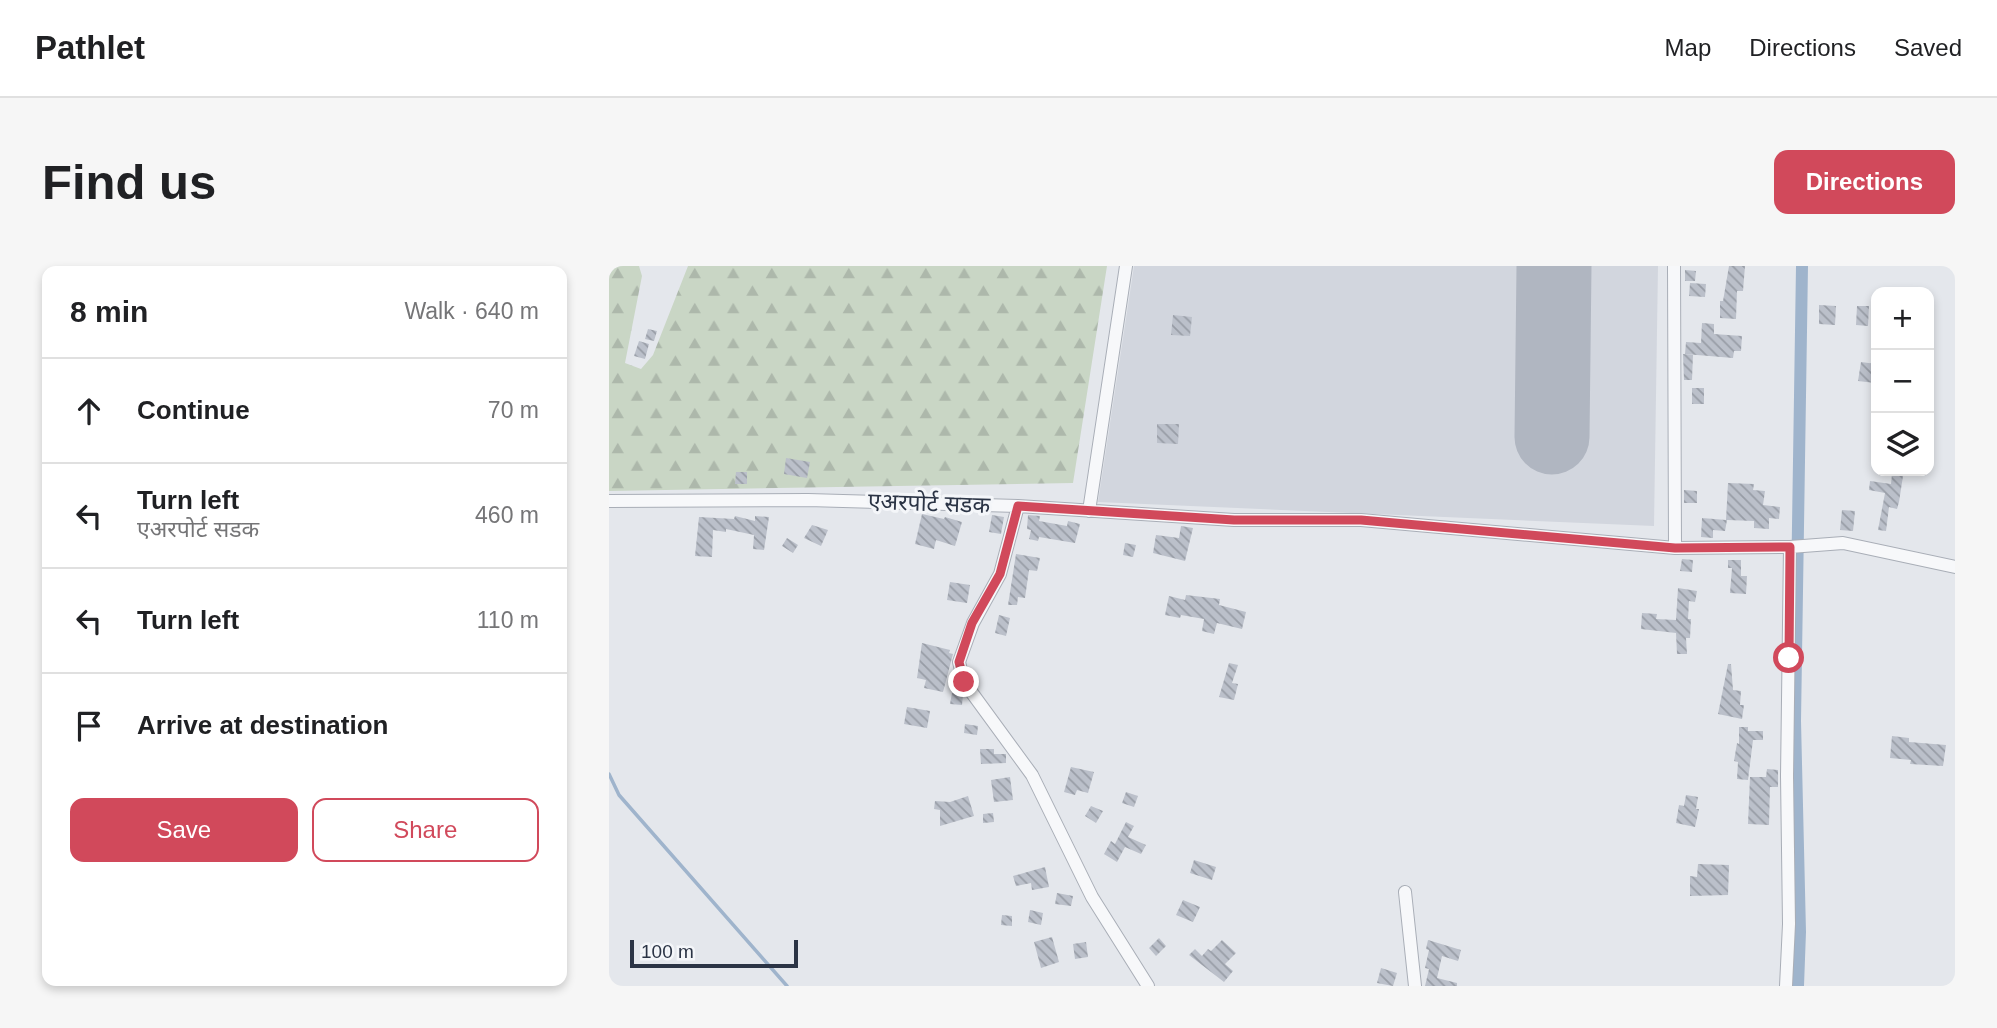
<!DOCTYPE html>
<html lang="en">
<head>
<meta charset="utf-8">
<style>
	:root { --surface:#fff; --page:#f6f6f6; --text:#202124; --muted:#757577; --line:#e0e0e0; --accent:#d1495b }
	body { margin:0; font-family:Helvetica,"Noto Sans Devanagari",sans-serif; background:var(--page); color:var(--text) }
	.controls { position:absolute; right:21px; top:21px; display:grid; overflow:hidden; border-radius:14px; box-shadow:0 4px 10px #0003 }
	.controls button { width:63px; height:63px; display:grid; place-items:center; padding:0; border:0; border-bottom:2px solid var(--line); background:var(--surface); color:var(--text); font:35px sans-serif }
	.scale { position:absolute; left:21px; bottom:18px; width:168px; box-sizing:border-box; padding-left:7px; border:4px solid #2b3445; border-top:0; font-size:19px; line-height:24px; white-space:nowrap; color:#2b3445; -webkit-text-stroke:5px #f4f6f9; paint-order:stroke }
	.stop { position:absolute; width:21px; height:21px; margin:-16px; border:5px solid #d1495b; border-radius:50%; background:#fff }
	.stop.end { background:#d1495b; border-color:#fff; box-shadow:0 2px 7px #0008 }
	.list { margin:0; padding:0; list-style:none }
	h2 { display:flex; justify-content:space-between; align-items:center; height:91px; margin:0; padding:0 28px; font-size:30px }
	h2 small { font-size:23px; font-weight:400; color:var(--muted) }
	.list li { display:grid; grid-template-columns:46px 1fr auto; gap:21px; align-items:center; box-sizing:border-box; height:105px; padding:0 28px; border-top:2px solid var(--line) }
	.list b { display:block; font-size:26px; white-space:nowrap }
	.list p { margin:0; font-size:23px; white-space:nowrap; color:var(--muted) }
	.list em { font-size:23px; font-style:normal; color:var(--muted) }
	.actions { display:flex; gap:14px; padding:21px 28px }
	.actions a { flex:1; padding:16px 0; border:2px solid var(--accent); border-radius:14px; text-align:center; font-size:24px; color:var(--accent) }
	.actions .main { background:var(--accent); color:#fff }
	.icon { flex:none; width:38px; height:38px; fill:none; stroke:currentColor; stroke-width:2; stroke-linecap:round; stroke-linejoin:round }
	.map { position:relative; flex:none; width:1346px; height:720px; overflow:hidden; border-radius:14px }
	header { display:flex; align-items:center; gap:42px; box-sizing:border-box; height:98px; padding:0 35px; background:var(--surface); border-bottom:2px solid var(--line) }
	header strong { font-size:33px }
	nav { display:flex; gap:38px; margin-inline-start:auto; font-size:24px }
	.intro { display:flex; align-items:center; justify-content:space-between; box-sizing:border-box; height:168px; padding:0 42px }
	h1 { margin:0; font-size:49px }
	.button { padding:18px 32px; border-radius:14px; background:var(--accent); color:#fff; font-size:24px; font-weight:700 }
	main { display:flex; gap:42px; padding:0 42px }
	aside { flex:1; background:var(--surface); border-radius:14px; box-shadow:0 4px 10px #0003 }
	.map>svg:first-child { display:block }
	.built { fill:#d2d6de }
	.forest { fill:url(#forest-firs) }
	.lines { fill:none; stroke-linecap:round; stroke-linejoin:round }
	.stream { stroke:#9fb4cc; stroke-width:3.5 }
	.canal { stroke:#9fb4cc; stroke-width:12 }
	.runway { stroke:#b0b6c1; stroke-width:75 }
	.building { fill:url(#building-back-hatch) }
	.minor-casing { stroke:#a9aeb7; stroke-width:14 }
	.minor { stroke:#f7f8fa; stroke-width:12 }
	.route { stroke:#d1495b; stroke-width:9 }
	.labels { text-anchor:middle; stroke-width:6; stroke-linejoin:round; paint-order:stroke }
	.street-label { font-size:23px; fill:#2b3445; stroke:#f4f6f9 }
</style>
</head>
<body>
<header>
<strong>Pathlet</strong>
<nav><a>Map</a><a>Directions</a><a>Saved</a></nav>
</header>
<div class="intro"><h1>Find us</h1><a class="button">Directions</a></div>
<main>
<aside>
<h2>8 min<small>Walk · 640 m</small></h2>
<ul class="list">
<li><svg class="icon" aria-label="ahead" viewBox="0 0 24 24"><path d="M12 20V5M6 11l6-6 6 6"/></svg><div><b>Continue</b></div><em>70 m</em></li>
<li><svg class="icon" aria-label="left" viewBox="0 0 24 24"><path d="M17 20v-9H6M10 6l-5 5 5 5"/></svg><div><b>Turn left</b><p>एअरपोर्ट सडक</p></div><em>460 m</em></li>
<li><svg class="icon" aria-label="left" viewBox="0 0 24 24"><path d="M17 20v-9H6M10 6l-5 5 5 5"/></svg><div><b>Turn left</b></div><em>110 m</em></li>
<li><svg class="icon" aria-label="arrive" viewBox="0 0 24 24"><path d="M6 21V4h12l-3 4 3 4H6"/></svg><div><b>Arrive at destination</b></div></li>
</ul>
<div class="actions"><a class="main">Save</a><a>Share</a></div>
</aside>
<div class="map">
<svg width="1346" height="720" viewBox="0 0 1346 720">
	<defs>
		<pattern id="forest-firs" width="22" height="20" patternUnits="userSpaceOnUse" patternTransform="scale(1.75)"><rect width="22" height="20" fill="#c9d6c5"/><path d="M5 1l3.5 6h-7zM16 11l3.5 6h-7z" fill="#adb8ab"/></pattern>
		<pattern id="building-back-hatch" width="6" height="6" patternUnits="userSpaceOnUse" patternTransform="scale(1.75)"><rect width="6" height="6" fill="#bbc0ca"/><path d="M-1 5l2 2M0 0l6 6M5-1l2 2" fill="none" stroke="#989da6"/></pattern>
	</defs>
	<rect width="100%" height="100%" fill="#e4e7ec"/>
	<path class="built" d="M525,0H1049L1045,260L489,236Z"/>
	<path class="forest" d="M0,0H30L33,10L16,97L32,103L44,89L79,0H498L464,217L0,225Z"/>
	<g class="lines">
		<path class="stream" d="M0,508L10,529L178,720"/>
		<path class="canal" d="M1189,720L1191,666L1186,455L1193,0"/>
		<path class="runway" d="M943,171L945,0"/>
	</g>
	<path class="building" d="M1120,0H1136L1134,25H1128L1127,53L1111,52V35H1114Z
		M1076,4L1087,5L1086,15H1076Z
		M1081,17L1097,18L1096,31L1080,30Z
		M1210,39L1227,40L1226,59L1210,58Z
		M1248,40H1260L1259,60L1247,59Z
		M564,49L583,51L581,70L562,69Z
		M1093,57L1105,58V68L1133,70L1132,85H1125L1124,92L1076,88L1077,76L1092,77Z
		M39,63L48,65L45,75L36,73Z
		M30,75L40,78L36,93L25,90Z
		M1074,88L1084,89L1083,114H1075Z
		M1252,96L1267,98L1266,117L1249,115Z
		M1083,122H1095V138H1083Z
		M548,158H570L569,178L548,177Z
		M177,192L201,196L198,212L175,208Z
		M127,206H138V218H126Z
		M1283,208L1294,210L1290,236L1288,243L1280,241L1277,265L1269,264L1276,227L1260,224L1261,215L1282,218Z
		M1119,217L1145,218L1144,224L1156,225L1154,239L1171,241L1170,253L1160,252V263L1145,262V255L1118,254L1116,265L1104,264V272L1092,271L1093,252L1117,254Z
		M1075,224L1088,225V237H1075Z
		M1233,244L1246,245L1244,265L1231,264Z
		M313,248L335,253L336,251L353,256L346,280L327,274L325,283L306,278Z
		M383,249L395,251L392,268L380,266Z
		M419,249L431,250L430,255L458,260L459,255L471,258L466,277L430,271L429,275L420,273L422,264L418,263Z
		M126,250L146,255V250L160,251L155,284L144,283L145,269L117,263V266L104,264L103,291L86,290L90,251L125,253Z
		M203,259L219,264L212,280L195,272Z
		M572,260L584,262L576,295L544,287L547,269L570,272Z
		M178,272L189,279L184,287L173,280Z
		M516,277L527,279L524,291L514,289Z
		M407,288L431,292L428,305L420,304L416,332L409,331L408,339H399Z
		M1073,293L1084,294L1083,306L1071,305Z
		M1119,294H1132V310H1138L1137,328L1121,327L1123,302H1119Z
		M341,316L361,319L358,337L338,334Z
		M1069,322L1088,325L1086,336L1080,335L1079,353H1082L1081,372H1077L1078,388H1068L1067,367L1032,363L1033,347L1048,348L1047,353L1067,354Z
		M577,329L611,333L610,339L637,346L633,363L608,357L605,368L593,365L595,353L572,349L571,352L556,349L560,330L576,334Z
		M390,349L401,352L397,370L386,367Z
		M313,377L341,384L340,387L344,388L334,426L315,422L317,414L308,412Z
		M620,397L629,399L623,417L629,418L625,434L610,431Z
		M1119,398H1122L1124,424L1132,425L1131,439H1135L1133,453L1109,448Z
		M343,427L354,429L353,439L341,438Z
		M298,441L321,445L318,462L295,458Z
		M356,458L369,460L368,469L355,467Z
		M1130,461H1139V465H1154V474H1144L1139,514L1128,513L1129,496L1125,495L1128,477L1130,478Z
		M1283,470L1300,472V476L1337,479L1334,500L1301,498L1302,494L1281,492Z
		M371,483H385V488H397V497L372,498Z
		M462,501L485,506L479,527L468,524L466,529L455,526Z
		M1158,503L1169,504V521H1161L1160,559L1139,558L1141,511H1157Z
		M401,511L404,534L385,536L382,514Z
		M517,526L529,530L525,541L513,537Z
		M1077,529L1089,531L1087,543H1090L1086,561L1067,557L1070,539L1075,540Z
		M359,530L365,550L331,560V544L325,543L326,535L341,536Z
		M482,540L494,545L487,557L476,550Z
		M384,547L385,556L374,557V548Z
		M517,556L525,560L519,571L537,579L532,588L516,581L508,596L495,588L502,575L506,578Z
		M585,594L607,601L603,614L581,607Z
		M1089,598L1120,599L1119,629L1081,630V610L1088,611Z
		M436,601L440,621L423,624L422,617L407,620L404,610Z
		M448,627L464,630L462,640L446,638Z
		M574,634L591,641L584,656L567,649Z
		M421,644L434,647L432,659L419,656Z
		M393,649L403,650V660L392,659Z
		M443,671L450,696L432,702L425,676Z
		M550,672L557,680L547,690L540,682Z
		M613,674L627,687L616,698L624,705L615,716L580,689L586,683L593,690L599,683L602,685Z
		M819,674L852,684L849,695L833,690L828,712L848,717V720H816L820,703L816,702L820,684L817,683Z
		M477,676L479,691L466,693L464,678Z
		M772,702L788,707L784,720L768,717Z"/>
	<g class="lines">
		<defs>
			<path id="minor" d="M1065,0L1066,282
				M0,235L199,234L409,240L625,254H752L1066,282L1181,281L1234,277L1346,301
				M409,240L391,308L364,357L350,396L355,416L423,509L483,631L539,720
				M480,245L517,0
				M796,626L806,720
				M1177,720L1180,658L1178,510L1181,281"/>
		</defs>
		<use href="#minor" class="minor-casing"/>
		<use href="#minor" class="minor"/>
	</g>
	<g class="lines">
		<path class="route" d="M355,416L350,396L363,357L391,308L409,240L625,254H752L1066,282L1181,281L1180,392"/>
	</g>
	<g class="labels">
		<g class="street-label">
			<text transform="translate(320 237) rotate(2)" y="8">एअरपोर्ट सडक</text>
		</g>
	</g>
</svg>
<div class="controls">
<button>+</button>
<button>−</button>
<button><svg class="icon" aria-label="layers" viewBox="0 0 24 24"><path d="M12 4l9 5-9 5-9-5zM3 14l9 5 9-5"/></svg></button>
</div>
<div class="scale">100 m</div>
<div class="stop" style="left:1180px;top:392px"></div>
<div class="stop end" style="left:355px;top:416px"></div>
</div>
</main>
</body>
</html>
